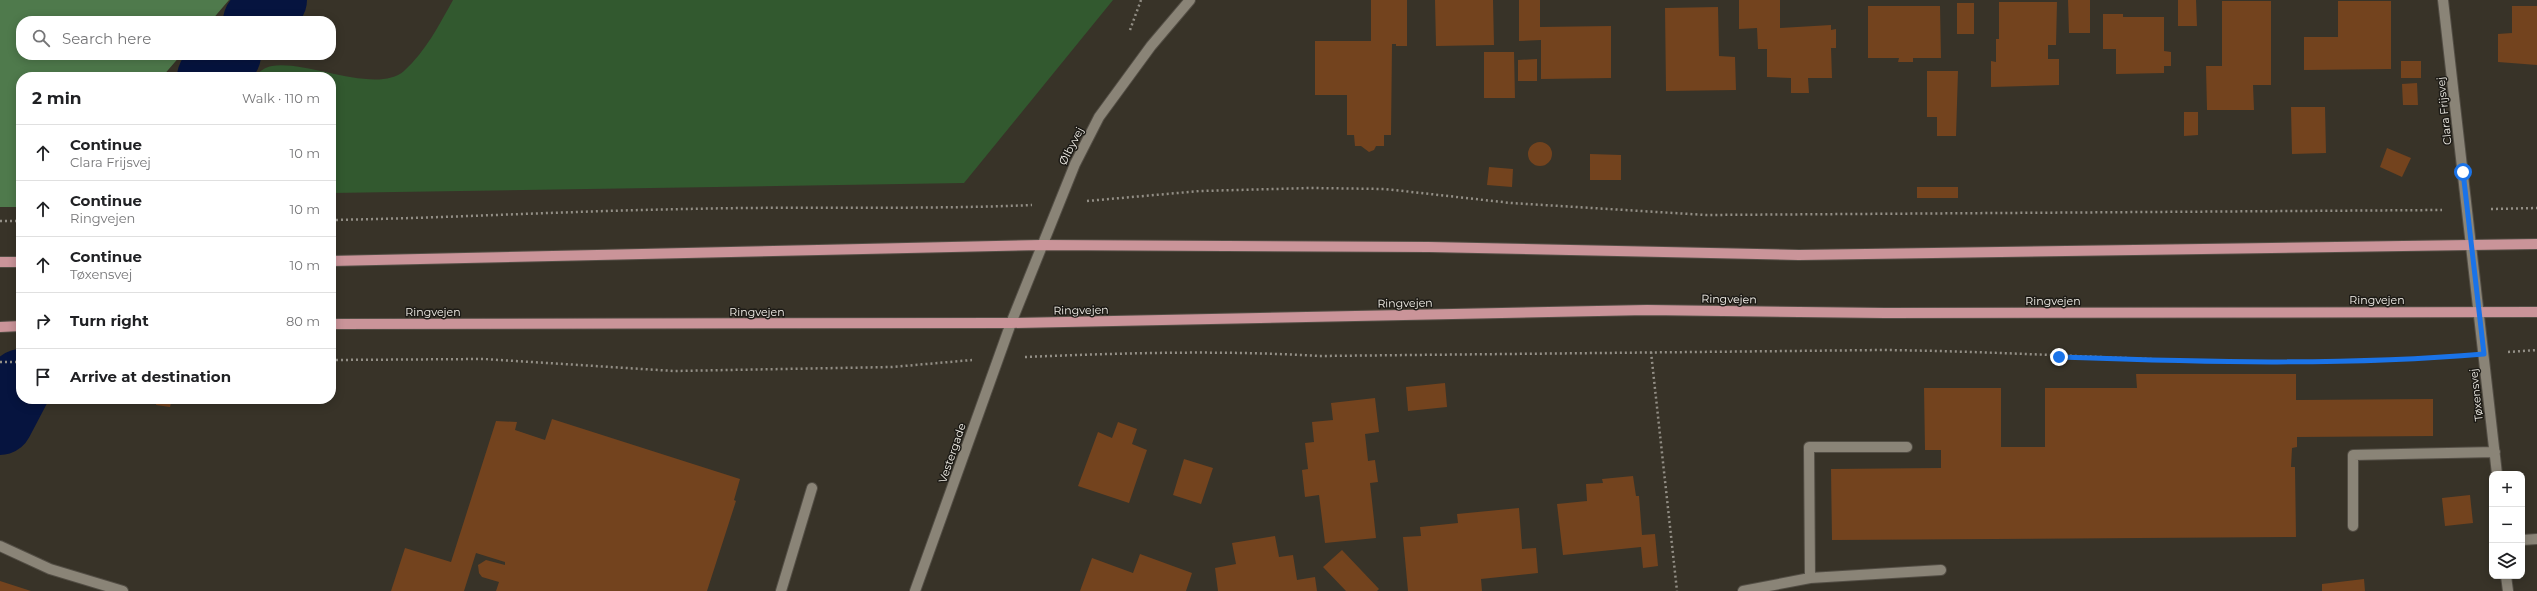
<!DOCTYPE html>
<html lang="en">
<head>
<meta charset="utf-8">
<style>
	:root { --surface:#fff; --page:#f6f6f6; --text:#202124; --muted:#757577; --line:#e0e0e0 }
	body { margin:0; font-family:Montserrat,sans-serif; background:var(--page); color:var(--text) }
	.controls { position:absolute; right:12px; bottom:12px; display:grid; overflow:hidden; border-radius:8px; box-shadow:0 2px 10px #0003 }
	.controls button { width:36px; height:36px; display:grid; place-items:center; padding:0; border:0; border-bottom:1px solid var(--line); background:var(--surface); color:var(--text); font:20px sans-serif }
	.stop { position:absolute; width:12px; height:12px; margin:-9px; border:3px solid #1a73e8; border-radius:50%; background:#fff }
	.stop.end { background:#1a73e8; border-color:#fff; box-shadow:0 1px 4px #0008 }
	.list { margin:0; padding:0; list-style:none }
	h2 { display:flex; justify-content:space-between; align-items:center; height:52px; margin:0; padding:0 16px; font-size:17px }
	h2 small { font-size:13px; font-weight:400; color:var(--muted) }
	.list li { display:grid; grid-template-columns:26px 1fr auto; gap:12px; align-items:center; box-sizing:border-box; height:56px; padding:0 16px; border-top:1px solid var(--line) }
	.list b { display:block; font-size:15px; white-space:nowrap }
	.list p { margin:0; font-size:13px; white-space:nowrap; color:var(--muted) }
	.list em { font-size:13px; font-style:normal; color:var(--muted) }
	.icon { flex:none; width:22px; height:22px; fill:none; stroke:currentColor; stroke-width:2; stroke-linecap:round; stroke-linejoin:round }
	.map { position:relative; flex:none; width:2537px; height:591px; overflow:hidden }
	.search { position:absolute; background:var(--surface); box-shadow:0 2px 10px #0003; left:16px; top:16px; width:320px; height:44px; display:flex; align-items:center; gap:10px; box-sizing:border-box; padding:0 14px; border-radius:16px; color:var(--muted); font-size:15px }
	.panel { position:absolute; background:var(--surface); box-shadow:0 2px 10px #0003; left:16px; top:72px; width:320px; height:332px; border-radius:16px }
	.map>svg:first-child { display:block }
	.green { fill:#32592f }
	.forest { fill:#4f7a4c }
	.lines { fill:none; stroke-linecap:round; stroke-linejoin:round }
	.river { stroke:#06143f; stroke-width:66 }
	.building { fill:#73431e }
	.minor-casing { stroke:#534e45; stroke-width:12 }
	.major-casing { stroke:#534e45; stroke-width:12 }
	.path { stroke:#938f86; stroke-width:2.5; stroke-dasharray:2 3; stroke-linecap:butt }
	.minor { stroke:#8a8477; stroke-width:10 }
	.major { stroke:#ca9499; stroke-width:10 }
	.route { stroke:#1a73e8; stroke-width:5 }
	.labels { text-anchor:middle; stroke-width:3; stroke-linejoin:round; paint-order:stroke }
	.street-label { font-size:11px; fill:#f6f3ec; stroke:#1d1b16 }
</style>
</head>
<body>
<div class="map">
<svg width="2537" height="591" viewBox="0 0 2537 591">
	<rect width="100%" height="100%" fill="#383328"/>
	<path class="green" d="M453,0H1113L964,183L331,193V77H254C259,72 265,67 272,66C307,60 376,95 404,71C426,51 439,25 453,0Z"/>
	<path class="forest" d="M0,0H229L211,21H21V55H181L162,77H21V207H0Z"/>
	<g class="lines">
		<path class="river" d="M256,21L274,0
			M210,77L228,55
			M0,422L21,382"/>
	</g>
	<path class="building" d="M1371,0H1407V46H1396V44H1392L1391,135H1384V146H1376L1374,150L1369,152L1361,146H1355L1354,135H1347V95H1315V41H1371Z
		M1435,0H1493L1494,45L1436,46Z
		M1519,0H1540V27L1611,26V78L1541,79V40L1519,41Z
		M1739,0H1780V28L1831,25V30L1836,29V48H1831L1832,78H1808L1809,93H1791V78L1767,77V49H1758L1757,28L1739,29Z
		M2068,0H2090V33H2069Z
		M2178,0H2196L2197,26H2178Z
		M2222,1H2271V85H2253L2254,110H2207L2206,66H2222Z
		M2338,1H2391V69L2304,70V37H2338Z
		M1999,2H2057L2056,45H2048V59H2059V85L1991,87V61L1996,62V39H1999Z
		M1957,3H1974V34H1957Z
		M1868,6H1940L1941,58H1913V62H1898L1899,58H1868Z
		M2512,6H2537V65L2498,62V34L2512,33Z
		M1718,7L1719,56L1735,57L1736,90L1666,91L1665,8Z
		M2103,14H2123V17H2164V51L2171,52V66H2164V73L2116,74V49H2103Z
		M1484,52H1514L1515,98H1484Z
		M1537,59V81H1518V60Z
		M2401,61H2421V78H2401Z
		M1927,71H1958L1956,136H1937V117H1927Z
		M2417,83L2418,105H2403L2402,84Z
		M2291,107H2325L2326,153L2292,154Z
		M2184,112H2198V135L2184,136Z
		M1528 154a12 12 0 1 1 24 0a12 12 0 1 1-24 0Z
		M2387,148L2411,158L2402,177L2380,167Z
		M1590,154L1621,155V180H1590Z
		M1489,167L1513,169L1512,187L1487,185Z
		M1917,187H1958V198H1917Z
		M2136,374H2296V400L2433,399V436L2297,437V447L2292,448L2291,467H2295L2296,537L1832,540L1831,469L1941,468V450H1925L1924,388H2001V447H2045V388H2137Z
		M1445,383L1447,407L1408,411L1406,387Z
		M1375,398L1379,432L1365,434L1368,461L1375,460L1378,482L1370,483L1376,538L1325,543L1319,495L1305,497L1302,470L1308,469L1305,443L1314,442L1312,422L1333,420L1331,403Z
		M157,399H172L170,407L156,405Z
		M552,419L740,479L734,500L736,501L707,591H496L499,582L482,577L479,573L478,565L486,560L505,565V562L476,553L464,591H391L405,548L451,562L496,421L517,422L515,430L545,440Z
		M1118,422L1137,429L1132,444L1147,450L1129,503L1078,486L1098,432L1112,438Z
		M1184,459L1213,468L1201,504L1173,495Z
		M1633,476L1636,496H1639L1642,535L1655,534L1658,566L1643,568L1641,547L1563,555L1557,504L1587,501L1586,484L1603,483L1602,479Z
		M2470,495L2473,523L2445,526L2442,498Z
		M1519,508L1522,549L1536,548L1538,573L1481,579L1482,591H1408L1403,537L1421,536L1420,527L1458,523L1457,514Z
		M1275,536L1279,557L1293,555L1297,580L1315,577L1317,591H1218L1215,568L1236,564L1232,543Z
		M1342,550L1379,589L1377,591H1346L1323,567Z
		M1140,554L1192,573L1186,591H1080L1092,558L1133,573Z
		M2364,579L2365,591H2322V584Z
		M0,581L31,591H0Z"/>
	<g class="lines">
		<defs>
			<path id="minor" d="M2443,0L2497,474
				M2353,526V455L2495,452
				M2522,540L2537,539
				M0,546L50,569L123,591
				M2506,576L2508,591
				M1810,578L1809,447H1907
				M781,591L812,488
				M915,591L1011,323L1075,164L1099,117L1151,46L1190,0
				M1743,591L1810,578L1941,570"/>
			<path id="major" d="M331,261L1041,245L1429,247L1799,255L2537,244
				M0,262H21
				M331,324L1011,323L1647,310L1885,313L2537,312
				M0,327L21,326"/>
		</defs>
		<use href="#minor" class="minor-casing"/>
		<use href="#major" class="major-casing"/>
		<path class="path" d="M1130,30L1141,0
			M1087,201L1200,191L1311,188L1385,189L1511,203L1706,215L2442,210
			M2491,209L2537,208
			M331,220C450,218 568,211 687,209C802,206 917,210 1032,205
			M0,221H21
			M1651,352L1677,591
			M2508,352L2537,350
			M1025,357C1123,353 1221,350 1319,356L1883,350C2075,352 2267,372 2459,356
			M331,360L484,359L674,371L892,367L972,360
			M0,362H21"/>
		<use href="#minor" class="minor"/>
		<use href="#major" class="major"/>
	</g>
	<g class="lines">
		<path class="route" d="M2059,357C2201,362 2342,366 2484,354L2463,172"/>
	</g>
	<g class="labels">
		<g class="street-label">
			<text transform="translate(2444 111) rotate(-96)" y="4">Clara Frijsvej</text>
			<text transform="translate(1071 146) rotate(-63)" y="4">Ølbyvej</text>
			<text transform="translate(1729 299) rotate(1)" y="4">Ringvejen</text>
			<text x="2377" y="304">Ringvejen</text>
			<text x="2053" y="305">Ringvejen</text>
			<text transform="translate(1405 303) rotate(-1)" y="4">Ringvejen</text>
			<text transform="translate(1081 310) rotate(-1)" y="4">Ringvejen</text>
			<text x="433" y="316">Ringvejen</text>
			<text x="757" y="316">Ringvejen</text>
			<text transform="translate(2476 395) rotate(-96)" y="4">Tøxensvej</text>
			<text transform="translate(952 453) rotate(-71)" y="4">Vestergade</text>
		</g>
	</g>
</svg>
<div class="controls">
<button>+</button>
<button>−</button>
<button><svg class="icon" aria-label="layers" viewBox="0 0 24 24"><path d="M12 4l9 5-9 5-9-5zM3 14l9 5 9-5"/></svg></button>
</div>
<div class="stop" style="left:2463px;top:172px"></div>
<div class="stop end" style="left:2059px;top:357px"></div>
<div class="search"><svg class="icon" aria-label="search" viewBox="0 0 24 24"><circle cx="10" cy="10" r="6"/><path d="M15 15l6 6"/></svg>Search here</div>
<section class="panel">
<h2>2 min<small>Walk · 110 m</small></h2>
<ul class="list">
<li><svg class="icon" aria-label="ahead" viewBox="0 0 24 24"><path d="M12 20V5M6 11l6-6 6 6"/></svg><div><b>Continue</b><p>Clara Frijsvej</p></div><em>10 m</em></li>
<li><svg class="icon" aria-label="ahead" viewBox="0 0 24 24"><path d="M12 20V5M6 11l6-6 6 6"/></svg><div><b>Continue</b><p>Ringvejen</p></div><em>10 m</em></li>
<li><svg class="icon" aria-label="ahead" viewBox="0 0 24 24"><path d="M12 20V5M6 11l6-6 6 6"/></svg><div><b>Continue</b><p>Tøxensvej</p></div><em>10 m</em></li>
<li><svg class="icon" aria-label="right" viewBox="0 0 24 24"><path d="M7 20v-9h11M14 6l5 5-5 5"/></svg><div><b>Turn right</b></div><em>80 m</em></li>
<li><svg class="icon" aria-label="arrive" viewBox="0 0 24 24"><path d="M6 21V4h12l-3 4 3 4H6"/></svg><div><b>Arrive at destination</b></div></li>
</ul>
</section>
</div>
</body>
</html>
